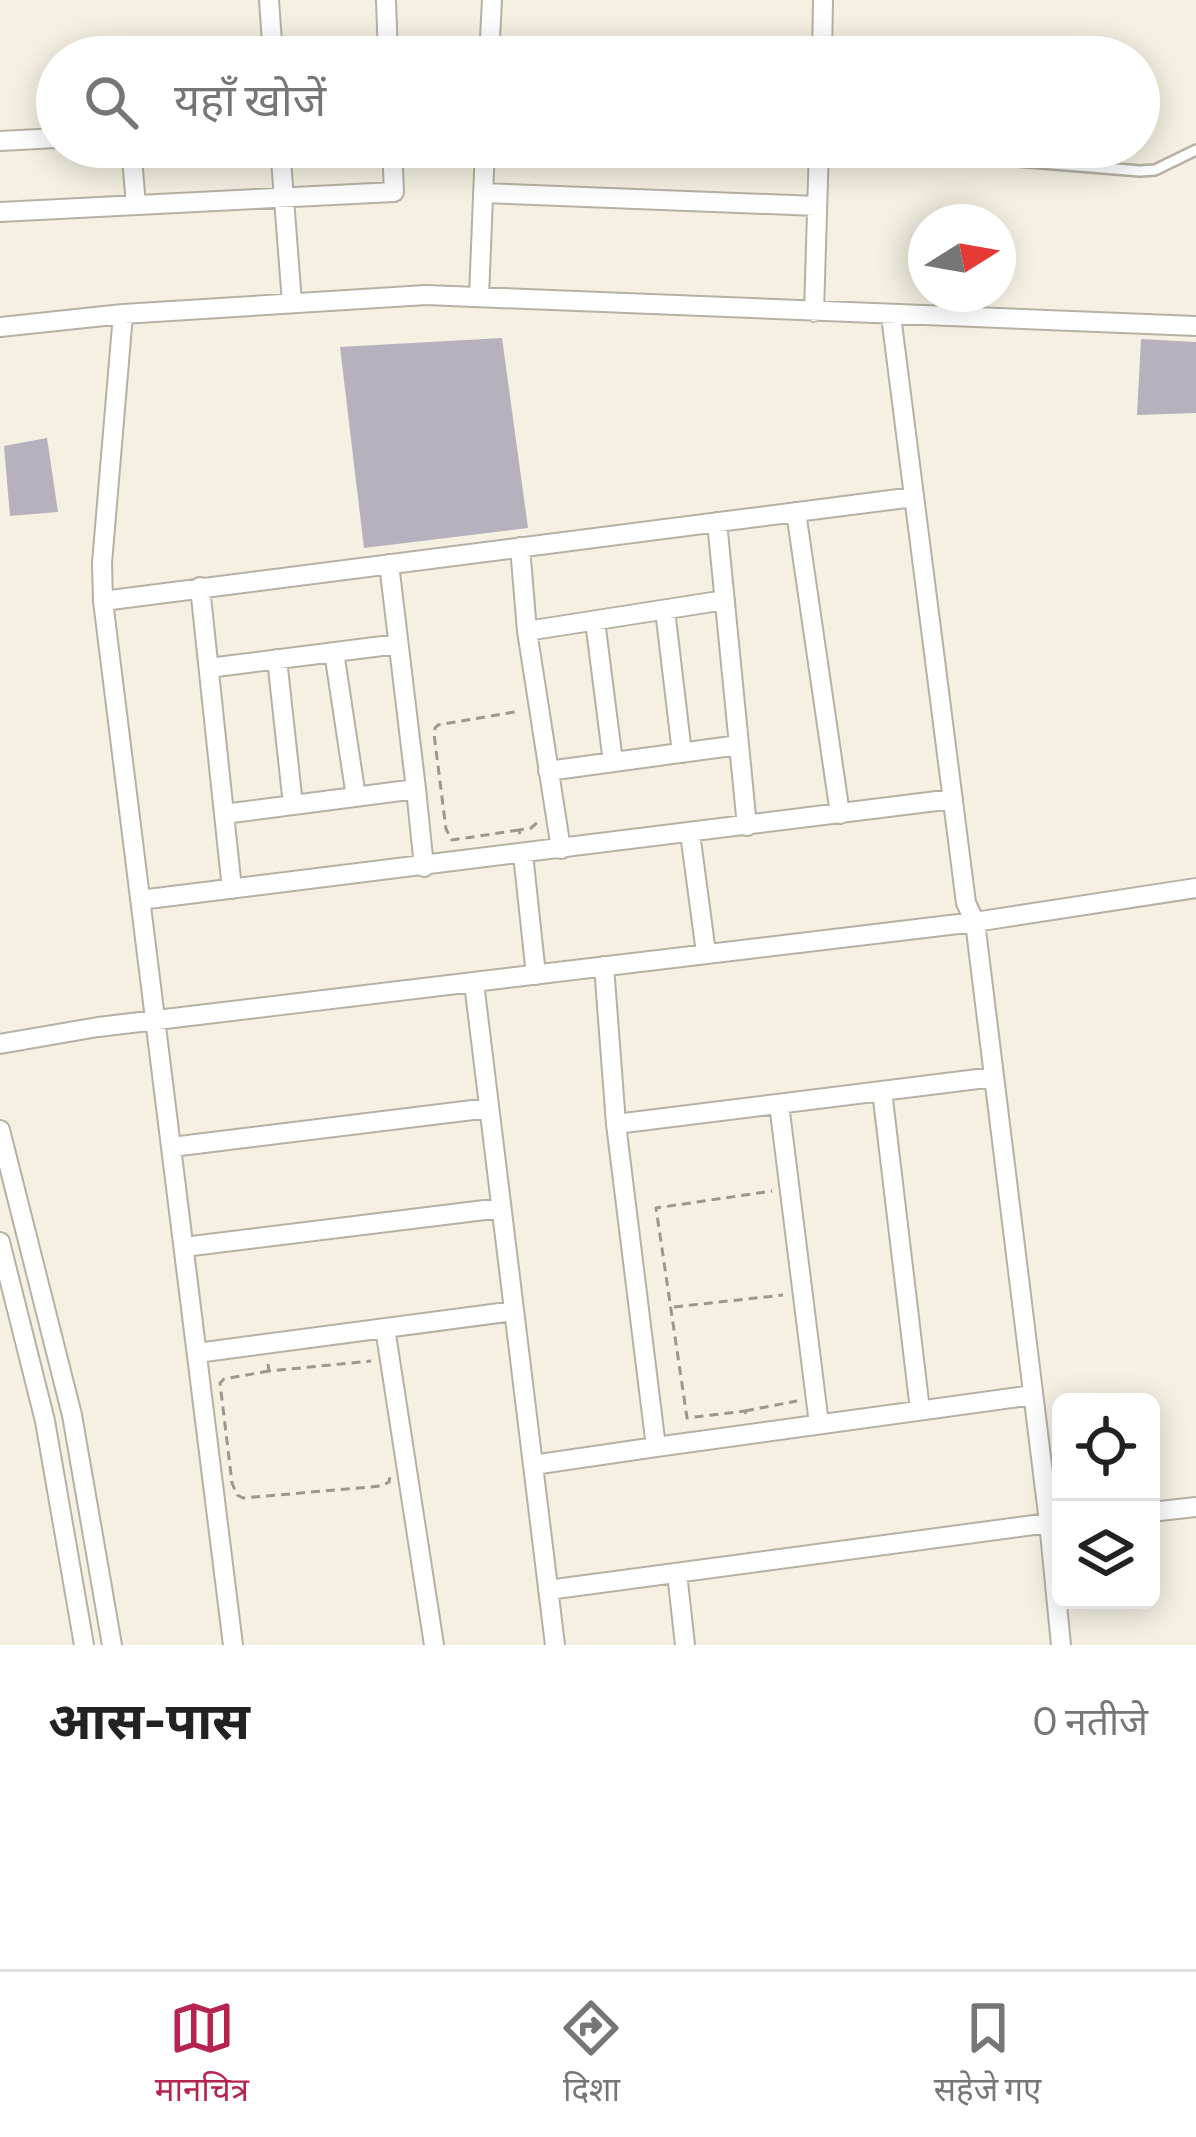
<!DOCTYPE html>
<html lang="hi">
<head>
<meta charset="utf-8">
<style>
	:root { --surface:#fff; --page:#f6f6f6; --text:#222; --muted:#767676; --line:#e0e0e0; --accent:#b5244e }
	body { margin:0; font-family:Commissioner,"Noto Sans Devanagari",sans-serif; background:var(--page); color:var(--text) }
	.controls { position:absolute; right:36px; bottom:36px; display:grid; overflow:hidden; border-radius:18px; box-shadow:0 6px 30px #0003 }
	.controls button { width:108px; height:108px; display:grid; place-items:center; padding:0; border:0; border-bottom:3px solid var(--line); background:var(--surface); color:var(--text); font:60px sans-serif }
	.compass { position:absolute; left:908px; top:204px; width:108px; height:108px; border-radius:50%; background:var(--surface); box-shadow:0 6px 30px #0003; rotate:79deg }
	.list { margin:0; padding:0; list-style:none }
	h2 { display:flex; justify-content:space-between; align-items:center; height:156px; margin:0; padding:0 48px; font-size:51px }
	h2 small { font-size:39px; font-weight:400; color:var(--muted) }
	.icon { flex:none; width:66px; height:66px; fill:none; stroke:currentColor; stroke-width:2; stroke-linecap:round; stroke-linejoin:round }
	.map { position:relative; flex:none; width:1196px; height:1645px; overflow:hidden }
	.search { position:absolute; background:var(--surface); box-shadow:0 6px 30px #0003; left:36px; right:36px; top:36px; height:132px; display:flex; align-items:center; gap:30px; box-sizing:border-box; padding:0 42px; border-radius:66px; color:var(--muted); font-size:45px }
	.sheet { height:324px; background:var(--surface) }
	nav { display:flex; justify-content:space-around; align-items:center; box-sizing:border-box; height:168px; border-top:3px solid var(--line); background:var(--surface); font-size:33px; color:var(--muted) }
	nav a { display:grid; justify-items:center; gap:6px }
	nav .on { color:var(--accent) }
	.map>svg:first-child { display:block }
	.building { fill:#b7b1be }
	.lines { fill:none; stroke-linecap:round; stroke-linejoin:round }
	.service-casing { stroke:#b6b1a4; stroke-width:14 }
	.minor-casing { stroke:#b6b1a4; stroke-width:22 }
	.path { stroke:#9a978d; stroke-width:3; stroke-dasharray:9 6; stroke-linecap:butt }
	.service { stroke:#fff; stroke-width:9 }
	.minor { stroke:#fff; stroke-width:18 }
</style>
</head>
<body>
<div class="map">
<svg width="1196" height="1645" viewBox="0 0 1196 1645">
	<rect width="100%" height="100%" fill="#f5f0e2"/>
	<path class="building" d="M502,338L528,528L364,548L340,347Z
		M1141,339L1196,342V413L1137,415Z
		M47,438L58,512L10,516L4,446Z"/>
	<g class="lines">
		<defs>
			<path id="service" d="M993,159L1140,171L1155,170L1196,150"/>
			<path id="minor" d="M269,0L273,57
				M386,0L388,57
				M489,57L492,0
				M822,57L823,0
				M0,141L57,138
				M131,147L136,205
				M280,147L292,303
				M483,193L817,206
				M0,212L394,192L392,147
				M479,297L485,147
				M814,312L819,147
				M891,316L966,903L975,922L1049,1522L1061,1645
				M0,327L123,314L426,295L1196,326
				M796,512L840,814
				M717,522L747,826
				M520,547L527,631L725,600
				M389,564L416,789
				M200,587L224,814L416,789L424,867
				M103,601L102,563L123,314
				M665,610L682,753
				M595,621L613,762
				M527,631L561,849
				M334,652L356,797
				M277,659L293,805
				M209,668L398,644
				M548,771L739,745
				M224,814L232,889
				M690,833L706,953
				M523,854L536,975
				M140,900L953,799
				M604,966L616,1124
				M474,983L555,1645
				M0,1044L98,1027L975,922L1196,888
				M994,1077L616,1124L656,1447L1033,1395
				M882,1091L920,1410
				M779,1104L819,1424
				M0,1130L72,1415L112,1645
				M172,1147L489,1108
				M0,1242L45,1421L84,1645
				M184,1247L501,1208
				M385,1328L434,1645
				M197,1353L514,1311
				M533,1465L656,1447
				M1151,1512L1196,1507
				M677,1573L685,1645
				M548,1590L1056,1522
				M233,1645L103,601L914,497"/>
		</defs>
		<use href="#service" class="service-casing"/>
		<use href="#minor" class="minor-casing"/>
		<path class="path" d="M519,830L452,840L446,829L434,734L435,728L438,725L520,711
			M520,834L519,830L531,828L538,822
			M674,1307L783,1295
			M268,1364L269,1371L371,1361
			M269,1371L224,1379L220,1383L232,1483L237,1495L243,1498L381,1486L389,1482L390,1476
			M745,1411L797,1401
			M746,1414L745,1411L687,1418L656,1208L772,1191"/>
		<use href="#service" class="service"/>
		<use href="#minor" class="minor"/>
	</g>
</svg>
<div class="controls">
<button><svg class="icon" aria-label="locate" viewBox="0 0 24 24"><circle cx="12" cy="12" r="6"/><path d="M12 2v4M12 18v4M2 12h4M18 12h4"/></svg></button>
<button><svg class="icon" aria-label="layers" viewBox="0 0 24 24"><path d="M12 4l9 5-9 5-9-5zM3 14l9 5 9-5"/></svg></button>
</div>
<svg class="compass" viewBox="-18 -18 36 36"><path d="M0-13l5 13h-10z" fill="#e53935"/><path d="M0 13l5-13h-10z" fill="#767676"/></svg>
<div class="search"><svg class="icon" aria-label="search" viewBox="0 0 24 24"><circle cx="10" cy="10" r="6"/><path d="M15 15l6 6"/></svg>यहाँ खोजें</div>
</div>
<section class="sheet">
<h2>आस-पास<small>0 नतीजे</small></h2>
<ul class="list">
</ul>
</section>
<nav>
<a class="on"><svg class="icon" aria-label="map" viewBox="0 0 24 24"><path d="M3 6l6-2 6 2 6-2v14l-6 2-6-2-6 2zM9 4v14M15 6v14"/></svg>मानचित्र</a>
<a><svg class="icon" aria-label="directions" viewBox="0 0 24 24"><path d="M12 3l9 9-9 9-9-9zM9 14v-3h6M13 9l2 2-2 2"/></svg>दिशा</a>
<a><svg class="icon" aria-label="saved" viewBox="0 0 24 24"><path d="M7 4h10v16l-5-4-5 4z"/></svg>सहेजे गए</a>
</nav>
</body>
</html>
